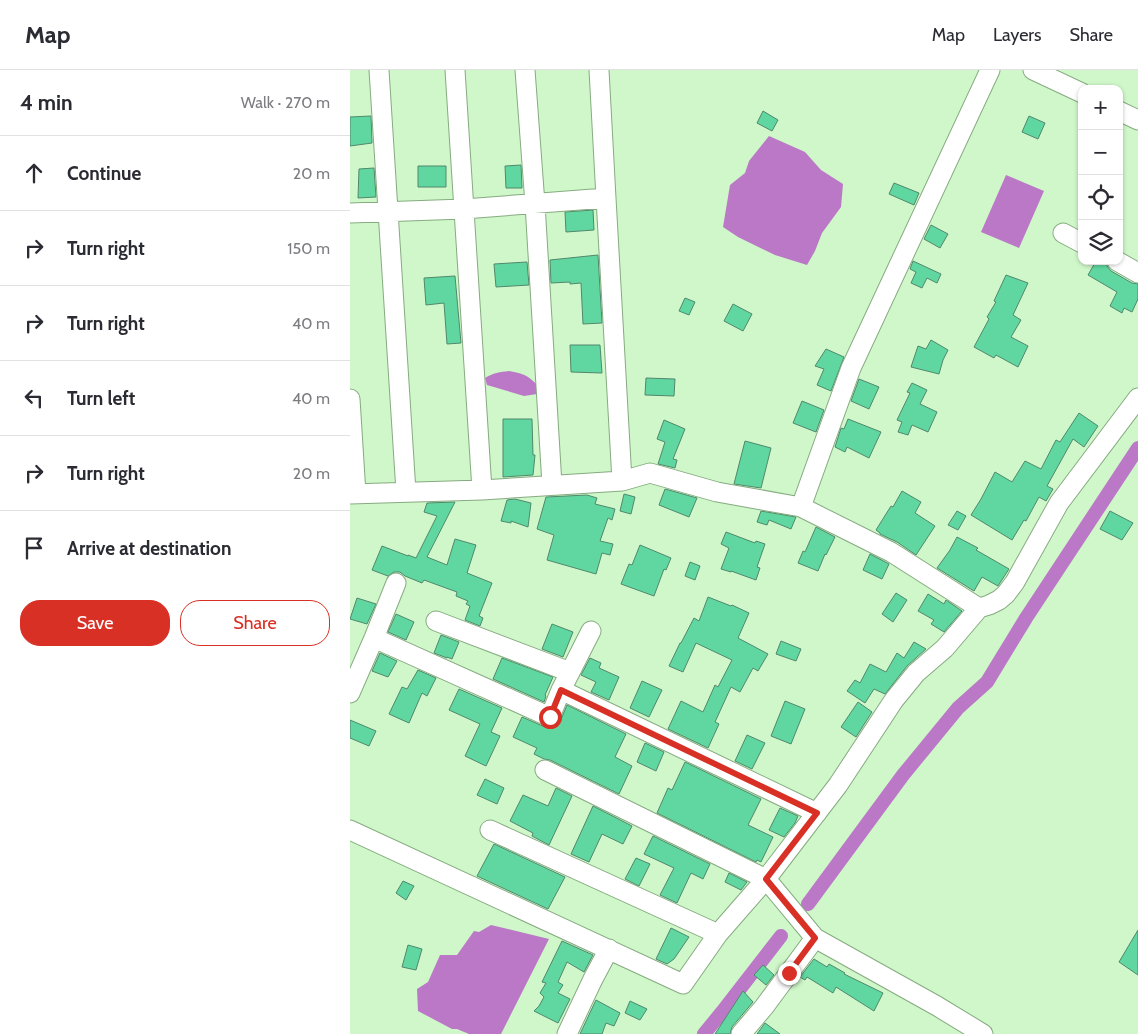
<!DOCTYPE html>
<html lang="en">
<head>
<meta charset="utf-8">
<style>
	:root { --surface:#fff; --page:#f7f7f7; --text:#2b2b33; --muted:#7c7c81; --line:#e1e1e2; --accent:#d93025 }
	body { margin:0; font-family:Cabin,sans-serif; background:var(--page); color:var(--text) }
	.controls { position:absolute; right:15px; top:15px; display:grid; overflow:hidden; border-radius:10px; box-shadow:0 1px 4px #0004 }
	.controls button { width:45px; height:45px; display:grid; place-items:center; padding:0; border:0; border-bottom:1px solid var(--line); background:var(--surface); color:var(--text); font:25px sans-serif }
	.stop { position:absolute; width:15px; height:15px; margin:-11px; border:4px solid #d93025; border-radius:50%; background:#fff }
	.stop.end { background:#d93025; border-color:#fff; box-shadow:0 1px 5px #0008 }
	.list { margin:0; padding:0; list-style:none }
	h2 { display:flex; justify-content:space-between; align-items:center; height:65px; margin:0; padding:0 20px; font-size:21px }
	h2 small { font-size:16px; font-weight:400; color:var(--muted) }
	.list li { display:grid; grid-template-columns:32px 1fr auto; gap:15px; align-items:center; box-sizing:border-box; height:75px; padding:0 20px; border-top:1px solid var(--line) }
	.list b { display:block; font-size:19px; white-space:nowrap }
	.list em { font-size:16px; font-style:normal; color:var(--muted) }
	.actions { display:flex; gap:10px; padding:15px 20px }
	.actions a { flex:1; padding:11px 0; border:1px solid var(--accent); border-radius:20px; text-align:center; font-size:18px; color:var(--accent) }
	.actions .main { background:var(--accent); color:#fff }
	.icon { flex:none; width:28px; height:28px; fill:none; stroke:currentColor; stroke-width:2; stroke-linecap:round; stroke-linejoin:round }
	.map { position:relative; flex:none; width:788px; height:964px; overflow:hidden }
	header { display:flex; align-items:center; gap:30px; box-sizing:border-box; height:70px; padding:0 25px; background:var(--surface); border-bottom:1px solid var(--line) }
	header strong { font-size:24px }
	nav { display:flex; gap:28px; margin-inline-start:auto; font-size:18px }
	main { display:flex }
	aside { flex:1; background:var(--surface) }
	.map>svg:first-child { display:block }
	.water { fill:#bb78c6 }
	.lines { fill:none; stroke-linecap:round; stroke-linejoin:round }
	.canal { stroke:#bb78c6; stroke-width:14 }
	.building { fill:#60d7a1; stroke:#50886c }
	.minor-casing { stroke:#86ab80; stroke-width:21 }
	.minor { stroke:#fff; stroke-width:19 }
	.route { stroke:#d93025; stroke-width:6 }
</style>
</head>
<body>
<header>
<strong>Map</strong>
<nav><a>Map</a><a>Layers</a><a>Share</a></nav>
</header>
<main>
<aside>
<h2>4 min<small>Walk · 270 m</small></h2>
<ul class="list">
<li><svg class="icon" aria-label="ahead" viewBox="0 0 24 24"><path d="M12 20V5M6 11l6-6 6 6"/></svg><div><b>Continue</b></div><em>20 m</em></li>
<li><svg class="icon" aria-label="right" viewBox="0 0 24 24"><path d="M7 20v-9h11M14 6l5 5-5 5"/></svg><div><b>Turn right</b></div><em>150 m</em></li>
<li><svg class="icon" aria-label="right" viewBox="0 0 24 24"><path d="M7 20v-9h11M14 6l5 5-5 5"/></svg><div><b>Turn right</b></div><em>40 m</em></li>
<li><svg class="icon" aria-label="left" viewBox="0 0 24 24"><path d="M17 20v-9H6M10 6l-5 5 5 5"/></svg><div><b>Turn left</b></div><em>40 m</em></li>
<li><svg class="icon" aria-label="right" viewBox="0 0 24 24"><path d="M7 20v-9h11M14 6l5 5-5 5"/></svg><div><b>Turn right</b></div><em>20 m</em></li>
<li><svg class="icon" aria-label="arrive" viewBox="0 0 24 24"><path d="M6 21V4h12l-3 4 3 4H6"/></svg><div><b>Arrive at destination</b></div></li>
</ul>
<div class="actions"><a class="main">Save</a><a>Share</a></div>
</aside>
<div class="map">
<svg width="788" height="964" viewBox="0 0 788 964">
	<rect width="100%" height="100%" fill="#cff7c9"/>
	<path class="water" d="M419,66L455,82L471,100L493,114L491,137L472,163L465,181L457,195L425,185L388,167L373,157L380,115L395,103L399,91Z
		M656,105L694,121L669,178L631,162Z
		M159,301C174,304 178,305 188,316L187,324L174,326L137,315L135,308C143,303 150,302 159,301Z
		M141,855L199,869L151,964H119L107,959H102L68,941L67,919L78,912L90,885H107L124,861L129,862Z"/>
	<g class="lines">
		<path class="canal" d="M458,834L553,705L608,638L637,612L676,548L788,378
			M354,964L372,942L431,866"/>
	</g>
	<path class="building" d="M413,41L428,50L422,61L407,53Z
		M21,46L22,73L0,76V47Z
		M679,46L695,53L688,69L672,62Z
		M171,95L172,118H156L155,96Z
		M68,96H96V117H68Z
		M24,98L26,127L8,128L9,99Z
		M544,113L569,123L564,135L539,124Z
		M243,140L244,160L216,162L215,142Z
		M581,155L598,164L590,178L574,169Z
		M248,185L252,253L233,254L231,213L220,214V212L201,213L200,190Z
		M563,191L591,204L587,213L577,208L572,218L561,213L566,202L560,199Z
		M746,191H756L757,196L761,201L782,213L788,214V229L782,242L774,238L772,243L760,236L767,222L738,205Z
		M177,192L179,215L146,217L144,194Z
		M656,205L678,213L663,245L671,250L661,267L678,276L668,297L646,285L644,288L624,277L639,249L637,247L646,232L644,231Z
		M105,206L111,273L97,274L94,233L76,235L74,208Z
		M335,228L345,232L339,245L329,241Z
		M383,234L402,244L393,261L374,251Z
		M581,270L598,280L593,290L589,304L561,297L568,276L576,279Z
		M220,275H250L252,303L221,302Z
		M476,279L494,287L481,321L467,315L474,299L465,296Z
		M296,308L325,309L324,326L295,325Z
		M509,309L529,317L519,339L501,331Z
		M562,313L577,320L570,334L587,342L578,362L562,355L558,365L548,362L552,352L547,350L560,323L557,322Z
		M452,331L474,340L466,362L443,353Z
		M729,343L748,356L734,377L723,369L697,416L703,419L696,431L689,427L676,451L674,450L662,470L621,445L631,429L645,402L662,412L675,391L691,399L706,370L710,372Z
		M153,349H182L183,385H185L183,405L153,407Z
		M498,349L531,362L519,388L497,377L495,382L485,377L491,358L494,359Z
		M314,350L335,359L323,389L327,390L325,398L308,394L315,372L307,369Z
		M395,371L421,378L411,418L384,414Z
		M315,419L347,428L339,447L309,435Z
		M552,421L571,432L565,443L585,456L566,485L547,472L530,464V463L526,460L541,436L543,437Z
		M274,424L285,427L281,444L270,441Z
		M237,425L247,428L245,434L265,439L262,450L258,448L250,471L263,474L260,485L252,483L246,504L197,490L204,465L187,459L196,427Z
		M165,429L181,433L178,457L161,451V453L151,451L157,430Z
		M105,432L77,487L97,495L105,469L126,475L117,503L142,513L129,546L133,548L130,556L115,550L120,536L116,534L118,531L106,526L107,522L74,510L72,513L55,506L50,502H44L38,506L22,500L32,476L58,486V485L66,488L87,446L74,442L77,433Z
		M411,441L446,447L441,459L419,450L417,455L407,452Z
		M607,441L616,446L608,460L598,455Z
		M760,441L783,453L772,470L750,459Z
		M466,457L485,467L476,485L475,484L468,501L448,493L453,481L455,482Z
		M376,462L405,473L406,471L415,474L407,497L410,498L406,510L381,501V502L371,499L379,478L371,474Z
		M607,467L628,478L626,480L659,499L648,516L632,507L624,521L587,498L600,480Z
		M290,475L321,488L316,500L314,499L304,526L271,514L279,494L282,495Z
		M520,484L539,494L532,509L513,500Z
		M340,492L350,496L345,510L335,506Z
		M546,523L557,530L543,552L532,544Z
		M578,524L594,534L596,530L612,541L594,562L581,554L584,550L568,541Z
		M358,527L381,536L382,535L399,543L388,568L418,584L408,601L403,598L390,622L381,617L365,652L369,654L358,678L318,659L331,631L353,642L365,615L368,617L382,590L346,573L333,602L319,596L330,573H331L344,548L349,551Z
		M7,528L26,534L17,554L0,549Z
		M46,544L64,552L56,570L38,562Z
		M202,554L223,562L213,587L192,579Z
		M91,565L109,572L102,589L97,587V588L84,583Z
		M431,571L451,579L446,591L426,584Z
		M564,572L576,579L557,596L535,624L524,619L515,633L497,621L505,610L510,613L520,594L536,602L547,583L554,588Z
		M30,583L47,591L38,607L22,601Z
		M152,588L203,607L195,625L196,626L194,632L143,609Z
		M240,588L251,593L249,598L269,607L259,630L241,622L246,612L231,605Z
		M68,600L86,608L77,626L72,623L59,653L39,644L52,617L57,619Z
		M292,611L312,620L299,647L280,638Z
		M109,619L152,638L141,662L150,666L136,696L115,686L130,654L99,640Z
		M435,631L455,639L441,674L421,666Z
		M508,632L522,642L506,667L491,657Z
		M217,635L276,664L265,687L282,696L269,724L200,690L194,689L184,684L187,678L163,667L172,647L195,657L202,658L206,656L210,652Z
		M0,650L26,661L19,676L0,668Z
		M397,665L415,673L402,699L385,691Z
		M295,673L314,682L306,701L287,692Z
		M335,692L411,729L398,755L423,767L411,792L407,790L406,792L307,743L318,718L322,720Z
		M135,709L154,718L147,734L127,725Z
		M206,718L222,726L199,775L182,766L183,763L160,751L173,725L198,736Z
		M243,736L282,756L273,774L252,764L239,792L221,784Z
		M430,738L448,746L445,753L434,767L419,760Z
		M303,766L360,794L353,809L341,803L327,833L310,825L324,798L294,784Z
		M144,774L215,807L198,839L127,806Z
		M286,788L300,794L289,816L275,809Z
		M379,803L397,812L391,820L375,812Z
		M53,811L64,816L56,830L46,823Z
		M321,858L339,867L324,889L317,894L306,889Z
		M788,860V905L769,892Z
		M212,871L243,885L234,902L217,892L208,912L213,915L208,923L220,929L208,953L184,941L189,936L194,927L190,923L196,913L192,912Z
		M58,875L72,879L66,900L52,897Z
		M464,889L477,897L479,894L495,903L494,904L533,923L524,941L486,917L483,923L457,907L455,910L450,907Z
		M413,895L424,905L416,915L404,905Z
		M393,921L403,932L382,957L380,964H365Z
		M246,930L270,943L264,956L256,953L252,964H230Z
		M280,931L297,939L290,950L275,943Z
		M415,953L430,964H407Z"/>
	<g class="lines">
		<defs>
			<path id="minor" d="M29,0L56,422
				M105,0L132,420
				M175,0L185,134L202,415
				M683,0L732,23
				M769,41L788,50
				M0,143L114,139L256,128L249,0
				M713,163L732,173
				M767,191L788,203
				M0,329L6,424
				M0,424L132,420L272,411L256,128
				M451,437L501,298L640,0
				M629,538L639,535L649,530L656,524L665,512L709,433L788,328
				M86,551L220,602
				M24,568L200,647L211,620L241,561
				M211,620L467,743
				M0,623L24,568L46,513
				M195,700L416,809L465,868L587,936L633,964
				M0,760L333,914L368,864L416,809L488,715L544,630L566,603L595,578L629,538L541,482L451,437L367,422L300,403L272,411
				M140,760L368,864
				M217,964L243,909L259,879
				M391,964L414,937L465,868"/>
		</defs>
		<use href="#minor" class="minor-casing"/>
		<use href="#minor" class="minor"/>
	</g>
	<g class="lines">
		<path class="route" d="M200,647L211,620L467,743L416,809L465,868L439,903"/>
	</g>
</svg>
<div class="controls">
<button>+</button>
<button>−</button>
<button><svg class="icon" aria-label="locate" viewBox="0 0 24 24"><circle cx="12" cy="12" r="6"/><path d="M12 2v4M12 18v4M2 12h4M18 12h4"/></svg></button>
<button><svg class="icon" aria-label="layers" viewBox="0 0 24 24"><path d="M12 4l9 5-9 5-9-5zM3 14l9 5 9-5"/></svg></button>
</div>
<div class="stop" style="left:200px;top:647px"></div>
<div class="stop end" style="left:439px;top:903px"></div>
</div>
</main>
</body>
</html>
